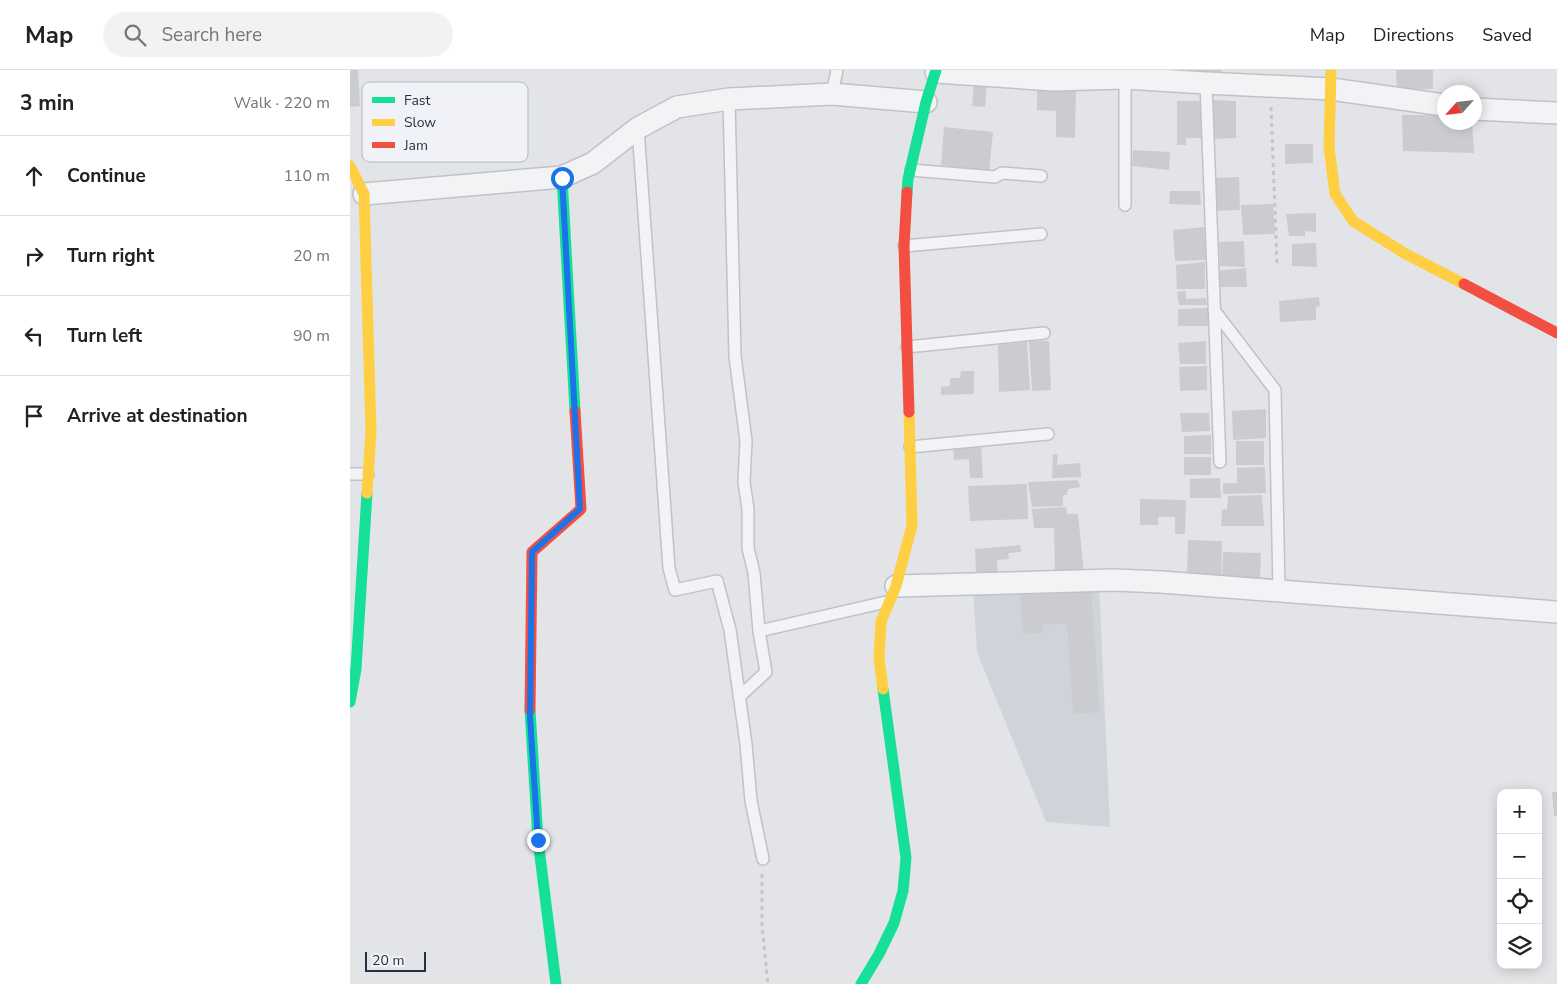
<!DOCTYPE html>
<html lang="en">
<head>
<meta charset="utf-8">
<style>
	:root { --surface:#fff; --page:#f2f2f2; --text:#222; --muted:#767676; --line:#e0e0e0 }
	body { margin:0; font-family:"Nunito Sans",sans-serif; background:var(--page); color:var(--text) }
	.controls { position:absolute; right:15px; bottom:15px; display:grid; overflow:hidden; border-radius:10px; box-shadow:0 2px 12px #0003 }
	.controls button { width:45px; height:45px; display:grid; place-items:center; padding:0; border:0; border-bottom:1px solid var(--line); background:var(--surface); color:var(--text); font:25px sans-serif }
	.compass { position:absolute; left:1087px; top:15px; width:45px; height:45px; border-radius:50%; background:var(--surface); box-shadow:0 2px 12px #0003; rotate:243deg }
	.scale { position:absolute; left:15px; bottom:12px; width:61px; box-sizing:border-box; padding-left:5px; border:2px solid #292f42; border-top:0; font-size:14px; line-height:18px; white-space:nowrap; color:#292f42; -webkit-text-stroke:4px #f0f2f7; paint-order:stroke }
	.stop { position:absolute; width:15px; height:15px; margin:-11px; border:4px solid #1a73e8; border-radius:50%; background:#fff }
	.stop.end { background:#1a73e8; border-color:#fff; box-shadow:0 1px 5px #0008 }
	.list { margin:0; padding:0; list-style:none }
	h2 { display:flex; justify-content:space-between; align-items:center; height:65px; margin:0; padding:0 20px; font-size:21px }
	h2 small { font-size:16px; font-weight:400; color:var(--muted) }
	.list li { display:grid; grid-template-columns:32px 1fr auto; gap:15px; align-items:center; box-sizing:border-box; height:80px; padding:0 20px; border-top:1px solid var(--line) }
	.list b { display:block; font-size:19px; white-space:nowrap }
	.list em { font-size:16px; font-style:normal; color:var(--muted) }
	.icon { flex:none; width:28px; height:28px; fill:none; stroke:currentColor; stroke-width:2; stroke-linecap:round; stroke-linejoin:round }
	.map { position:relative; flex:none; width:1207px; height:914px; overflow:hidden }
	header { display:flex; align-items:center; gap:30px; box-sizing:border-box; height:70px; padding:0 25px; background:var(--surface); border-bottom:1px solid var(--line) }
	header strong { font-size:24px }
	nav { display:flex; gap:28px; margin-inline-start:auto; font-size:18px }
	.search { width:350px; height:45px; background:var(--page); display:flex; align-items:center; gap:12px; box-sizing:border-box; padding:0 18px; border-radius:28px; color:var(--muted); font-size:19px }
	main { display:flex }
	aside { flex:1; background:var(--surface) }
	.map>svg:first-child { display:block }
	.built { fill:#d1d3db }
	.building { fill:#cbccd0 }
	.lines { fill:none; stroke-linecap:round; stroke-linejoin:round }
	.lane-casing { stroke:#c1c2c6; stroke-width:14 }
	.street-casing { stroke:#c1c2c6; stroke-width:24 }
	.path { stroke:#c4c5ca; stroke-width:3; stroke-dasharray:4 4; stroke-linecap:butt }
	.lane { stroke:#f2f3f5; stroke-width:11 }
	.street { stroke:#f2f3f5; stroke-width:21 }
	.fast { stroke:#16e098; stroke-width:11 }
	.slow { stroke:#ffcf43; stroke-width:11 }
	.jam { stroke:#f24e42; stroke-width:11 }
	.route { stroke:#1a73e8; stroke-width:6 }
	.key { fill:#f0f2f7; stroke:#b4b8c1; stroke-width:1 }
	.key-label { font-size:14px; fill:#292f42 }
</style>
</head>
<body>
<header>
<strong>Map</strong>
<div class="search"><svg class="icon" aria-label="search" viewBox="0 0 24 24"><circle cx="10" cy="10" r="6"/><path d="M15 15l6 6"/></svg>Search here</div>
<nav><a>Map</a><a>Directions</a><a>Saved</a></nav>
</header>
<main>
<aside>
<h2>3 min<small>Walk · 220 m</small></h2>
<ul class="list">
<li><svg class="icon" aria-label="ahead" viewBox="0 0 24 24"><path d="M12 20V5M6 11l6-6 6 6"/></svg><div><b>Continue</b></div><em>110 m</em></li>
<li><svg class="icon" aria-label="right" viewBox="0 0 24 24"><path d="M7 20v-9h11M14 6l5 5-5 5"/></svg><div><b>Turn right</b></div><em>20 m</em></li>
<li><svg class="icon" aria-label="left" viewBox="0 0 24 24"><path d="M17 20v-9H6M10 6l-5 5 5 5"/></svg><div><b>Turn left</b></div><em>90 m</em></li>
<li><svg class="icon" aria-label="arrive" viewBox="0 0 24 24"><path d="M6 21V4h12l-3 4 3 4H6"/></svg><div><b>Arrive at destination</b></div></li>
</ul>
</aside>
<div class="map">
<svg width="1207" height="914" viewBox="0 0 1207 914">
	<rect width="100%" height="100%" fill="#e3e4e8"/>
	<path class="built" d="M749,513L760,757L696,752L627,582L623,518Z"/>
	<path class="building" d="M0,0H8L10,36L0,37Z
		M835,0H871L872,4L834,3Z
		M1046,0H1083V19L1047,20Z
		M624,11L637,13L635,37L622,36Z
		M687,16L726,18L725,68L706,67V41L687,40Z
		M863,30L886,31V68L864,69Z
		M827,31H854V68H836V75H827Z
		M1052,45H1094V52H1122L1124,83L1053,81Z
		M594,57L643,62L639,101L591,95Z
		M935,74H963V93L935,94Z
		M783,80L820,82L819,100L782,96Z
		M889,107L890,140L862,141L861,108Z
		M820,121H850L851,135L819,134Z
		M923,134L925,164L893,165L891,135Z
		M966,143V162L955,161V166H939L936,144Z
		M854,157L856,190L825,191L823,160Z
		M894,171L895,197L870,196L869,172Z
		M966,173L967,197L942,196V174Z
		M855,192V219H827L826,195Z
		M896,198L897,217H869L868,201Z
		M836,221V229L856,228L857,235H829L827,222Z
		M969,227L970,236L966,237V250L930,252L929,231Z
		M858,238V256H828V239Z
		M679,271H699L701,320L682,321Z
		M856,271V294H830L828,273Z
		M677,272L680,320L649,322L648,275Z
		M857,296V320L830,321L829,297Z
		M611,301H624V324L591,325V317L600,316V308H610Z
		M916,339V368L883,370L882,341Z
		M830,343H859L860,361L832,362Z
		M861,365V384H834V366Z
		M886,371H914V395H886Z
		M631,373L633,408H620L619,389L604,390L603,375Z
		M703,384L708,385L707,395L730,393L731,407L702,408Z
		M834,387H861V405H834Z
		M915,397L916,423L873,424V413H887V398Z
		M870,408L871,428H840V409Z
		M728,410L730,417L718,419L717,425H713V436L682,437L678,412Z
		M677,414L678,449L620,451L618,416Z
		M912,425L914,456H871L872,440L877,439L878,426Z
		M790,429L836,430L835,464H825V447H808V455H790Z
		M716,437L717,444H728L734,503H705L704,458H684L682,439Z
		M838,470L872,471L871,510L837,509Z
		M670,475L671,482L658,483L659,489L647,490L648,506L626,507L625,479Z
		M873,482L911,483L910,509L872,508Z
		M741,521L750,642L723,644L717,553L693,555V563L673,564L670,525Z
		M1202,722H1207V746H1204Z"/>
	<g class="lines">
		<defs>
			<path id="lane" d="M856,13L870,392
				M482,24L487,0
				M379,29L385,286L396,371L394,412L398,439V478L404,503L409,561L416,602L389,627
				M288,58L319,498L325,520L367,511L380,560L396,674L401,731L413,789
				M561,100L645,107L652,103L691,106
				M775,135V8
				M554,176L691,164
				M864,240L925,320L929,520
				M557,277L694,263
				M560,377L698,364
				M0,404H18
				M409,561L536,532"/>
			<path id="street" d="M586,2L704,10L775,8L856,13L981,19L1094,35
				M1124,39L1207,43
				M14,124L212,107L243,93L288,58L327,37L379,29L482,24L576,32
				M546,516L764,510L811,512L1207,542"/>
		</defs>
		<use href="#lane" class="lane-casing"/>
		<use href="#street" class="street-casing"/>
		<path class="path" d="M921,37L927,193
			M412,804V856L418,914"/>
		<use href="#lane" class="lane"/>
		<use href="#street" class="street"/>
		<path class="fast" d="M212,107L225,341
			M557,122L558,109L576,32L586,0
			M0,632L6,599L17,423
			M180,640L188,770L206,914
			M511,914L529,884L544,853L553,821L556,788L533,619"/>
		<path class="slow" d="M981,0L979,77L985,124L1003,151L1054,183L1114,214
			M0,96L14,124L21,361L17,423
			M533,619L529,588L531,552L546,516L562,455L559,342"/>
		<path class="jam" d="M557,122L554,176L559,342
			M1114,214L1207,263
			M180,640L182,482L231,439L225,341"/>
	</g>
	<g class="lines">
		<path class="route" d="M188,770L180,647L182,482L230,439L212,108"/>
	</g>
	<rect x="12" y="12" width="166" height="80" rx="8" class="key"/>
	<rect x="22" y="27" width="23" height="6" fill="#16e098"/>
	<rect x="22" y="49" width="23" height="7" fill="#ffcf43"/>
	<rect x="22" y="72" width="23" height="6" fill="#f24e42"/>
	<g class="key-label">
		<text x="54" y="35">Fast</text>
		<text x="54" y="57">Slow</text>
		<text x="54" y="80">Jam</text>
	</g>
</svg>
<div class="controls">
<button>+</button>
<button>−</button>
<button><svg class="icon" aria-label="locate" viewBox="0 0 24 24"><circle cx="12" cy="12" r="6"/><path d="M12 2v4M12 18v4M2 12h4M18 12h4"/></svg></button>
<button><svg class="icon" aria-label="layers" viewBox="0 0 24 24"><path d="M12 4l9 5-9 5-9-5zM3 14l9 5 9-5"/></svg></button>
</div>
<svg class="compass" viewBox="-18 -18 36 36"><path d="M0-13l5 13h-10z" fill="#e53935"/><path d="M0 13l5-13h-10z" fill="#767676"/></svg>
<div class="scale">20 m</div>
<div class="stop" style="left:212px;top:108px"></div>
<div class="stop end" style="left:188px;top:770px"></div>
</div>
</main>
</body>
</html>
